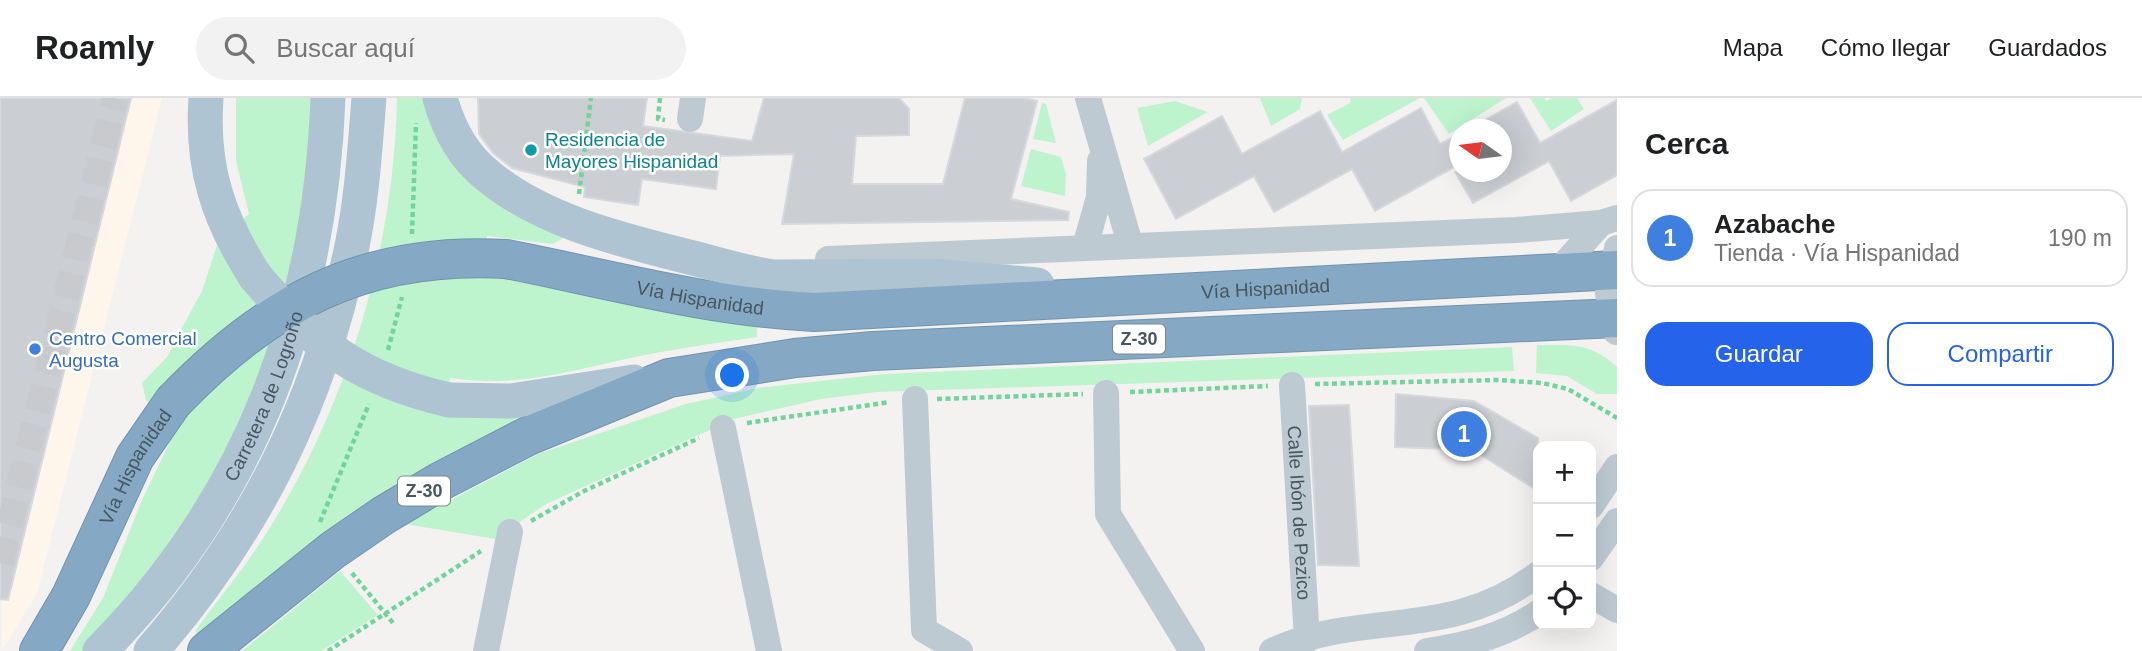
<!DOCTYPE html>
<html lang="es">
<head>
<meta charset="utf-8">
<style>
	:root { --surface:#fff; --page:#f2f2f2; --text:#202124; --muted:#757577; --line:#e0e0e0; --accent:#2563eb }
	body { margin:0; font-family:Arial,sans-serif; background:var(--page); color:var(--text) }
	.controls { position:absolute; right:21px; bottom:21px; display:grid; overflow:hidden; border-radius:14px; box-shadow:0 7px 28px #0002 }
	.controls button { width:63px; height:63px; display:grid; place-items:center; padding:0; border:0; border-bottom:2px solid var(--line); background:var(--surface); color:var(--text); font:35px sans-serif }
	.compass { position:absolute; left:1449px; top:21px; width:63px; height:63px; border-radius:50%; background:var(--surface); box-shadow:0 7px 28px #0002; rotate:284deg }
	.you { position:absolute; left:733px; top:278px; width:24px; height:24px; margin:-18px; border:5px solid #fff; border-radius:50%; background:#1a73e8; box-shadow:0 0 0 10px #1a73e833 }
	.badge { display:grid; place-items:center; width:46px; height:46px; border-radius:50%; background:var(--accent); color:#fff; font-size:23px; font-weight:700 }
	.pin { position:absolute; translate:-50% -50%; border:4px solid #fff; box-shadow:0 2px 7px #0006 }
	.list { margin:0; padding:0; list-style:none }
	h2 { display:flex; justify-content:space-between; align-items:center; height:91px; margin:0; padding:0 28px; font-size:30px }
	h2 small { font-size:23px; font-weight:400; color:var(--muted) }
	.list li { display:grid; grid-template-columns:46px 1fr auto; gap:21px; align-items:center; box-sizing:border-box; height:98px; margin:0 14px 14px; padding:0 14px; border:2px solid var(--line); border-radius:21px }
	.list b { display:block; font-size:26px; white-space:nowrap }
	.list p { margin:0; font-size:23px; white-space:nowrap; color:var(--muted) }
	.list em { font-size:23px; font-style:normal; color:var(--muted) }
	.actions { display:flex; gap:14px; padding:21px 28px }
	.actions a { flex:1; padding:16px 0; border:2px solid var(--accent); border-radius:21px; text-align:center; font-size:24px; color:var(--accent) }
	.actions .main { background:var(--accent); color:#fff }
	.icon { flex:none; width:38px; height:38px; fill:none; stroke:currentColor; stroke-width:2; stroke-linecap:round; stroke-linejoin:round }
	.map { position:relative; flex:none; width:1617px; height:553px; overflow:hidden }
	header { display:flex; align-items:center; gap:42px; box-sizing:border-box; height:98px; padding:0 35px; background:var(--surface); border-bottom:2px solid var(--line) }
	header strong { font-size:33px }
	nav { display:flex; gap:38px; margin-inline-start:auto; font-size:24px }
	.search { width:490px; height:63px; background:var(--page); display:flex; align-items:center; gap:18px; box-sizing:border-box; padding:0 24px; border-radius:38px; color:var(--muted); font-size:26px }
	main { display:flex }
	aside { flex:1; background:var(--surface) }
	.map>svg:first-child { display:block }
	.commercial { fill:#fef6eb }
	.green { fill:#bdf4cd }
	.building { fill:#cbcfd4; stroke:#d5d8dd; stroke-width:2 }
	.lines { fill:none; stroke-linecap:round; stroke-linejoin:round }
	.minor-tunnel { stroke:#c9cacd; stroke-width:26; stroke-dasharray:26 13; stroke-linecap:butt }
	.highway-casing { stroke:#7094b0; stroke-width:40 }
	.path { stroke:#71d59b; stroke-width:4.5; stroke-dasharray:5 3.5; stroke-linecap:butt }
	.minor { stroke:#becad2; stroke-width:26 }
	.major { stroke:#afc4d2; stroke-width:35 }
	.highway { stroke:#85a9c4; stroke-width:38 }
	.highway-bridge-casing { stroke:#7094b0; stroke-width:40; stroke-linecap:butt }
	.major-bridge { stroke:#afc4d2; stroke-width:35 }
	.highway-bridge { stroke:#85a9c4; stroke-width:38 }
	.culture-dot { fill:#0f9aa8; stroke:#fff; stroke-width:2.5 }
	.shop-dot { fill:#3f7fe0; stroke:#fff; stroke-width:2.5 }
	.labels { text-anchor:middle; stroke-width:5; stroke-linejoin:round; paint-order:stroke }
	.shield { fill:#fff; stroke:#7e8990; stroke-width:2 }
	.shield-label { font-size:18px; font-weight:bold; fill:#475761 }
	.culture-label { font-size:19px; fill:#0d838f; stroke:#fff; text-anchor:start }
	.street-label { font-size:19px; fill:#475761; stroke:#fff }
	.shop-label { font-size:19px; fill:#366cbe; stroke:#fff; text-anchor:start }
</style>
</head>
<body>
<header>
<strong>Roamly</strong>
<div class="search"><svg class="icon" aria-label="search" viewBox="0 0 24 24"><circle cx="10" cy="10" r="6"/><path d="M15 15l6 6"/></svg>Buscar aquí</div>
<nav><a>Mapa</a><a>Cómo llegar</a><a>Guardados</a></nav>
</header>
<main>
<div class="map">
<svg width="1617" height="553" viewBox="0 0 1617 553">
	<rect width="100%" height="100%" fill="#f4f1f1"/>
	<path class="commercial" d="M0,0H162L37,495L2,553Z"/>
	<path class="green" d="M236,0H321L309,136L223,381L89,553H70L103,500L142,402L177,329L146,302L142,285L167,259L183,228L202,193L218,144L249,116L236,63Z
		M397,0H437L565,139L553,146L487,138L488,177L757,227V239C716,245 675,251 635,259C570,273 518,290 450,280L444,311L552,312L196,538V532C215,505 237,479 256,451C344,320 394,157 397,0Z
		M1260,0H1302L1300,11L1271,28Z
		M1351,0H1420L1343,42L1327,17L1350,5Z
		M1424,0H1506L1449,36Z
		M1530,0H1544L1547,3L1552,0H1577L1584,11L1551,33Z
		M1175,3L1208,14L1148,48L1137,10Z
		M1042,5L1046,6L1056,45L1033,41Z
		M1031,51L1061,59L1066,76L1065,98L1021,88Z
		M1537,247C1572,247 1590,244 1617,269V296H1597L1567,278L1536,275Z
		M1512,249L1514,273L877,294L821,301L734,321L546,406L495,441L405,426L538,356L686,306L758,290L884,276Z
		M340,473L378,517L321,553H242Z"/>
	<path class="building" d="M0,0H131L8,502L0,501Z
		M478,0H647L643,28L752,43L764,0H899L909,11V37L856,38L852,86H943L965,0H1024L1037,3L1011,101L1069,114L1068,122L782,126L794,56L720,58L716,91L642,81L638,107L584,99L585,89L512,70L493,55L479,36Z
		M1617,2V77L1571,103L1549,63L1473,105L1455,74H1502V32H1467L1517,4L1540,45Z
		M1421,10L1440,46L1460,36V66L1375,113L1352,71L1274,114L1254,78L1176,121L1144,61L1222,18L1242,56L1320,13L1342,54Z
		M1396,296L1474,303L1538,340V393L1473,352L1395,349Z
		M1349,307L1359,468L1318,467L1309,308Z"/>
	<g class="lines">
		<path class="minor-tunnel" d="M0,465L115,0"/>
		<defs>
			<g id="highway">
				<path id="s3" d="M506,161C608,181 709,209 814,214L1617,172"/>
				<path id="s4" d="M39,553L71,498L135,359L173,304"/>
				<path d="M207,553L333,452L384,417L441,383L528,338L669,280L795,260L873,253L1617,220"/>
			</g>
		</defs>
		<use href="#highway" class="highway-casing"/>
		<path class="path" d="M660,0L658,21L665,22
			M579,96L591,0
			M412,136L416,25
			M388,252L402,199
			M1315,286L1499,282L1542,285L1568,291L1617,320
			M1130,294L1268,288
			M937,301L1083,296
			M747,325L890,304
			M531,423L584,393L699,340
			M320,424L369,306
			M352,475L393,525
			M328,553L481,453"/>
		<g class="minor">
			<path d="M1088,0L1130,146"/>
			<path d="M690,21L693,0"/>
			<path d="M1085,149L1099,99L1100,63"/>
			<path d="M828,161L1516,132L1601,125L1617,120"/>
			<path d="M1557,174L1601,125"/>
			<path d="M1616,234L1608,195L1617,150"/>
			<path id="s1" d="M1292,287L1307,542"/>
			<path d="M1106,295L1108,416L1192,553"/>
			<path d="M915,301L924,532L960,553"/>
			<path d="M723,330L769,553"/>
			<path d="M1591,408L1617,369"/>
			<path d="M1591,460L1617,423"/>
			<path d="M1591,497L1617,512"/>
			<path d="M486,553L510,434"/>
			<path d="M1272,553C1362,511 1449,544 1538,476"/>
			<path d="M1427,553C1467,547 1504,538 1538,515"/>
		</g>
		<g class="major">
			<path d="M206,0C201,69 218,120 255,178"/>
			<path d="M440,0C448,29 463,58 487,77C540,122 618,141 685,158C715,165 743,175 774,179L933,178L1037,187"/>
			<path d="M449,302L511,303L634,284"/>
			<path id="s2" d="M100,553C252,400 320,213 328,0"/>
			<path d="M151,553C255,434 320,304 352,148C362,100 365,49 369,0"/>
		</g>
		<use href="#highway" class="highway"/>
		<defs>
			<path id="highway-bridge" d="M173,304C269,204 364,153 506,161"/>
		</defs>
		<use href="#highway-bridge" class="highway-bridge-casing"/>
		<path class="major-bridge" d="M255,178C312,246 361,282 449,302"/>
		<use href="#highway-bridge" class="highway-bridge"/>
	</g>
	<circle class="culture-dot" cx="531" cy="52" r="7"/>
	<circle class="shop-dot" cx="35" cy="251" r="7"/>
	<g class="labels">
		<g class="shield">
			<rect x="1113" y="226.5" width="52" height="29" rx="5"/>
			<rect x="398" y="378.5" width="52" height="29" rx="5"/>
		</g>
		<g class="shield-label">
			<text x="1139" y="247">Z-30</text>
			<text x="424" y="399">Z-30</text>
		</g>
		<g class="culture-label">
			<text x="545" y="48">Residencia de<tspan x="545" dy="22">Mayores Hispanidad</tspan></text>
		</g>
		<g class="street-label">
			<text dy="7" stroke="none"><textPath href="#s3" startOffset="765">Vía Hispanidad</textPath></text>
			<text dy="7" stroke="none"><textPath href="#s3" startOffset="198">Vía Hispanidad</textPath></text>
			<text dy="7" stroke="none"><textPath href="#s2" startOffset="306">Carretera de Logroño</textPath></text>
			<text dy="7" stroke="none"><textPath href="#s4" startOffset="208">Vía Hispanidad</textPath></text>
			<text dy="7" stroke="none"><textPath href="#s1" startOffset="128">Calle Ibón de Pezico</textPath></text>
		</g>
		<g class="shop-label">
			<text x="49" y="247">Centro Comercial<tspan x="49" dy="22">Augusta</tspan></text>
		</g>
	</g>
</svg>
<div class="controls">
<button>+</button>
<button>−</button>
<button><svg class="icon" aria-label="locate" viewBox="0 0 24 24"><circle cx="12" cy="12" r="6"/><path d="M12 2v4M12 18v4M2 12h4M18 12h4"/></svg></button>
</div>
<svg class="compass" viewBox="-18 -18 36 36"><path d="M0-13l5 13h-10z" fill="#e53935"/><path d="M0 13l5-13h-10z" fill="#757577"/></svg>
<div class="you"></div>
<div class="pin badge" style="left:1464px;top:336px;background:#3f7fe0">1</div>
</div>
<aside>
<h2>Cerca<small></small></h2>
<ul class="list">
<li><span class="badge" style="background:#3f7fe0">1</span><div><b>Azabache</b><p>Tienda · Vía Hispanidad</p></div><em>190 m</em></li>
</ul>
<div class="actions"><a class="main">Guardar</a><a>Compartir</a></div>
</aside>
</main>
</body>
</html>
